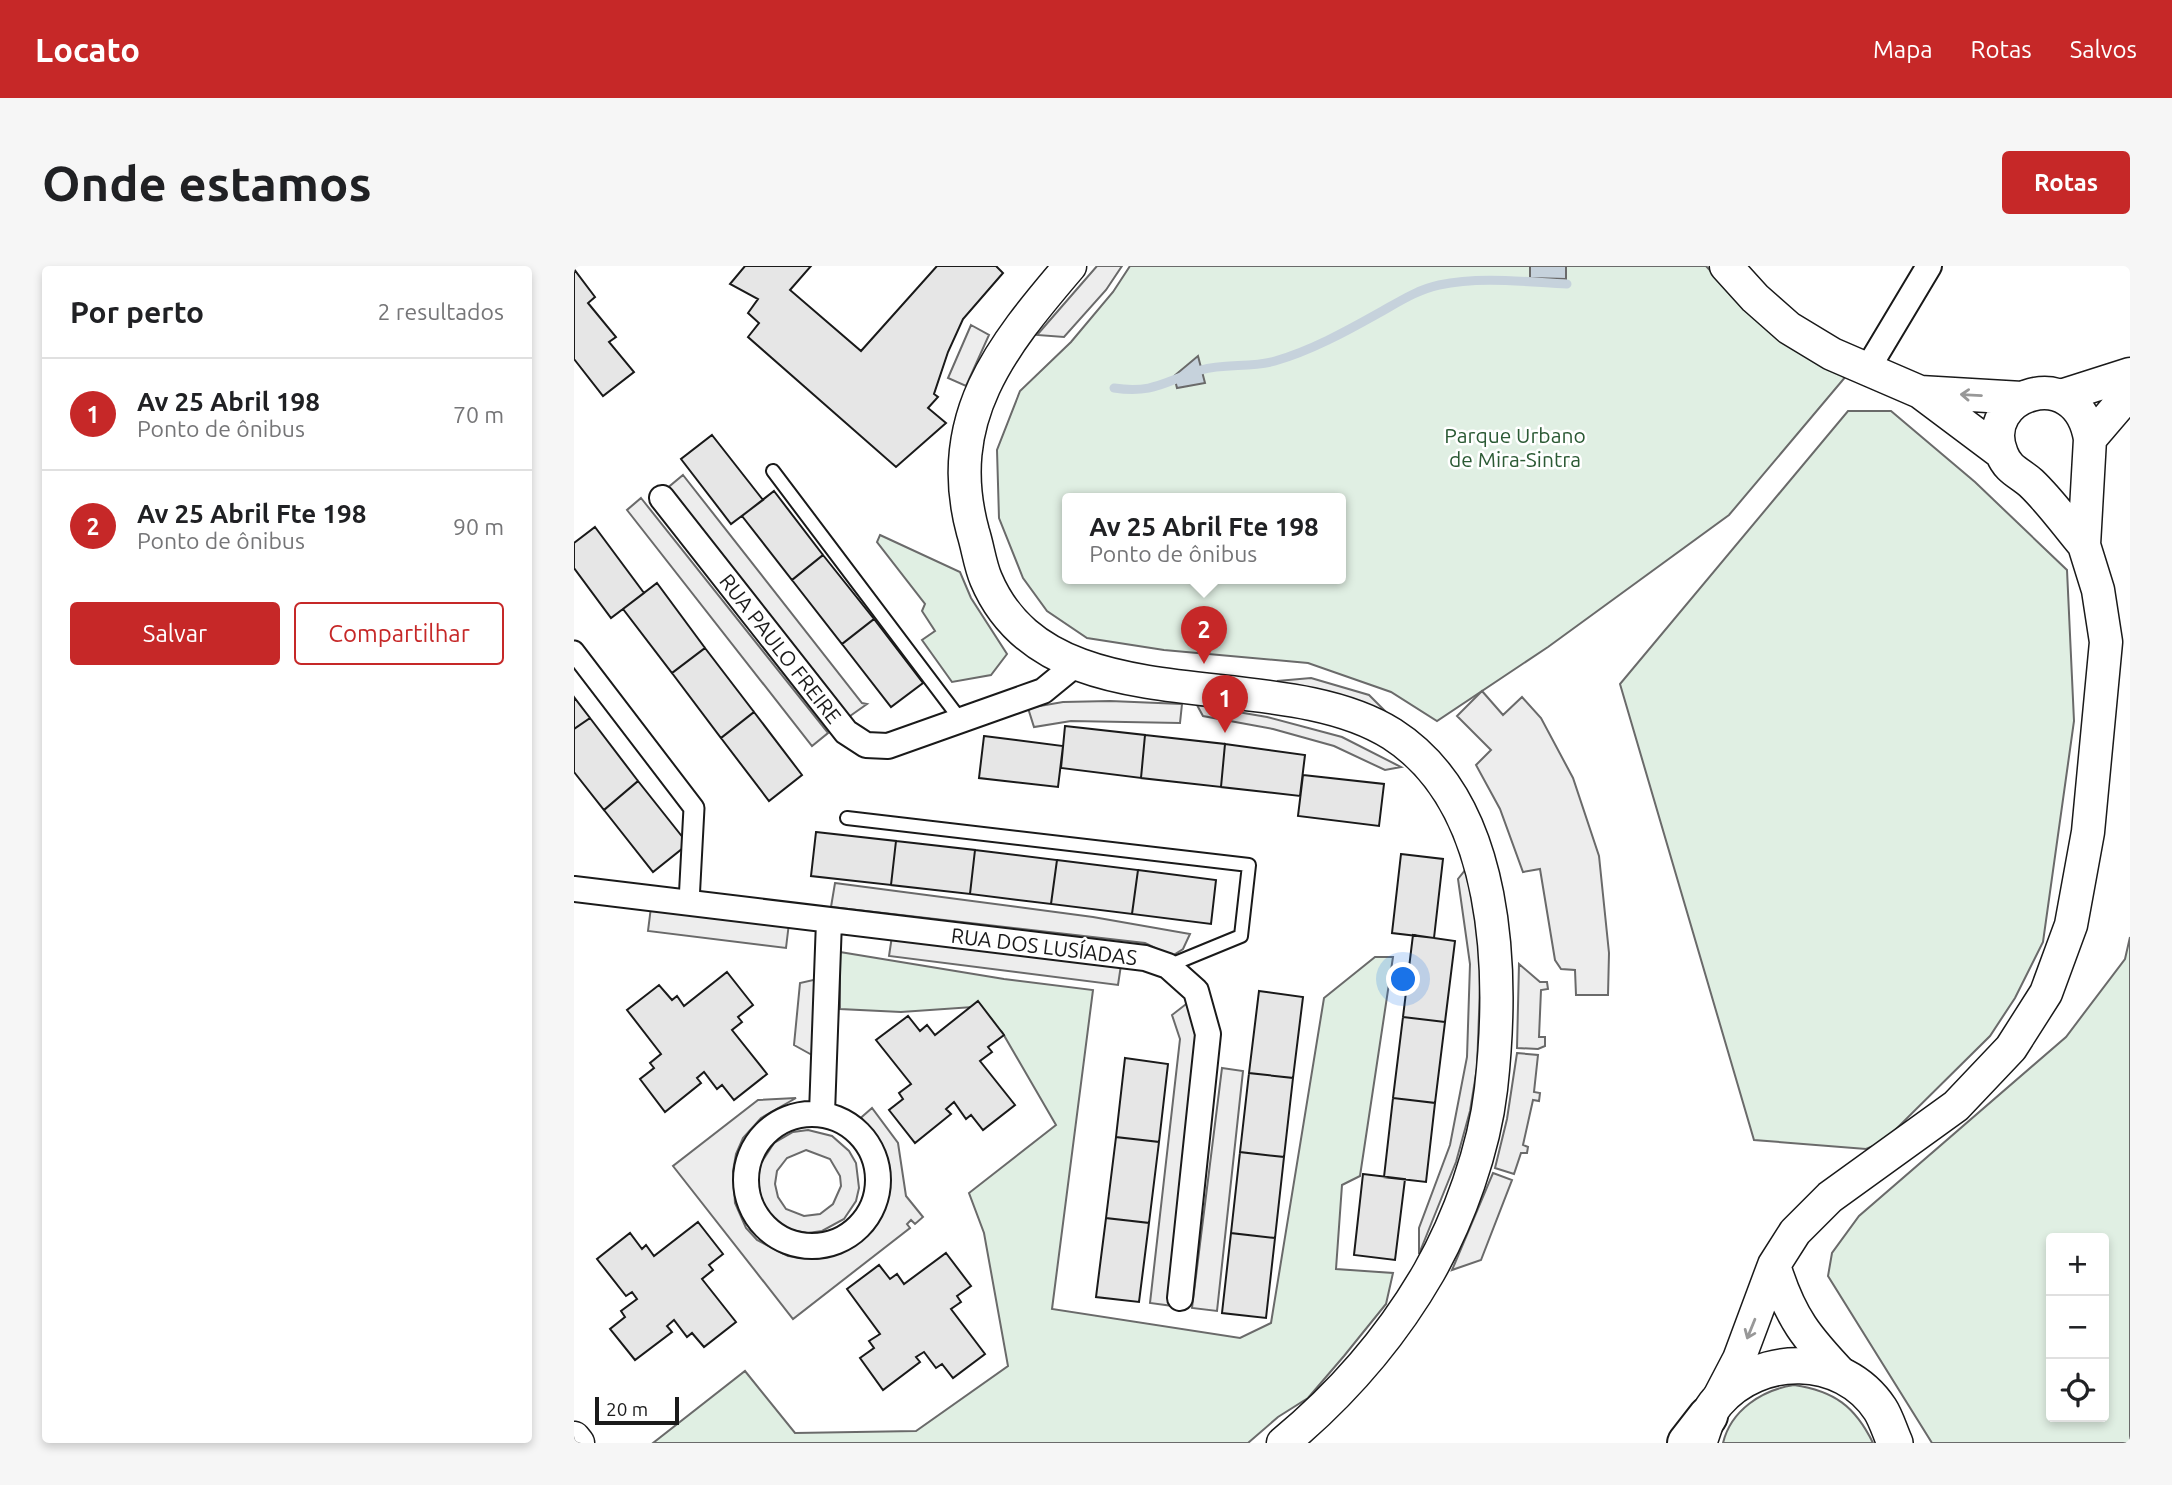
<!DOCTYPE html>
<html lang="pt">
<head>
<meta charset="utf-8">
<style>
	:root { --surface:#fff; --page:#f6f6f6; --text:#202124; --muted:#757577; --line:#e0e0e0; --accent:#c62828 }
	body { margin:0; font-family:Ubuntu,sans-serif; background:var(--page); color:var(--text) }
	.controls { position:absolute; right:21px; bottom:21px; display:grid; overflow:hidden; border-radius:7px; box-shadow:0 4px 10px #0003 }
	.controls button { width:63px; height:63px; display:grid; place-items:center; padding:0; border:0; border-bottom:2px solid var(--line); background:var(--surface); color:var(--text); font:35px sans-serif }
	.scale { position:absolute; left:21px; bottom:18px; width:84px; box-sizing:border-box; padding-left:7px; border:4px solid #1a1a1a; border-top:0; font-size:19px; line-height:24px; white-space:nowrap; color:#1a1a1a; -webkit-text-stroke:5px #fff; paint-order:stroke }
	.you { position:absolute; left:830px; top:714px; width:24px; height:24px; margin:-18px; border:5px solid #fff; border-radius:50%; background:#1a73e8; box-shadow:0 0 0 10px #1a73e833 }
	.badge { display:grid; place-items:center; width:46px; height:46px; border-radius:50%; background:var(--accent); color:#fff; font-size:23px; font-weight:700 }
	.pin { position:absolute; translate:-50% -58px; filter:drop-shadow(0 2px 4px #0008) }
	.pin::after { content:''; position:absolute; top:37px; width:24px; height:21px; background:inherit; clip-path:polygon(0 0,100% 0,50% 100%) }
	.popup { position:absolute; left:488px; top:227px; width:284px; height:91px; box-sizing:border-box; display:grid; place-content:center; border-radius:7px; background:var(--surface); filter:drop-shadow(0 2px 5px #0005); font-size:23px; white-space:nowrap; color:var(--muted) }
	.popup b { font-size:26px; color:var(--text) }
	.popup::after { content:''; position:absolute; left:50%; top:100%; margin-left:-14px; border:14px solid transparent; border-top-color:var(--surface) }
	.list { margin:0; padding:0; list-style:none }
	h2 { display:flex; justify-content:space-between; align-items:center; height:91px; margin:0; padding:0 28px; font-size:30px }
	h2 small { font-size:23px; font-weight:400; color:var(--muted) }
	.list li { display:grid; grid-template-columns:46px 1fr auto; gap:21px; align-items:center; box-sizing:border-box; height:112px; padding:0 28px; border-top:2px solid var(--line) }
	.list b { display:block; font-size:26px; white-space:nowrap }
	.list p { margin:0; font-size:23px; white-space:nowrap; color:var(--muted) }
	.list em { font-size:23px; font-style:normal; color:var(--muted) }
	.actions { display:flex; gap:14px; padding:21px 28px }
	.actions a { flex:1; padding:16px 0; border:2px solid var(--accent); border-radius:7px; text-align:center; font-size:24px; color:var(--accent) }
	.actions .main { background:var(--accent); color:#fff }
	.icon { flex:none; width:38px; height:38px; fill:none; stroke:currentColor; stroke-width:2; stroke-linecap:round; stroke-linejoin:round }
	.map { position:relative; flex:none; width:1556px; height:1177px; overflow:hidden; border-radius:7px }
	header { display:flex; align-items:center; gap:42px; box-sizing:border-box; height:98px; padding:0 35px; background:var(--accent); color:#fff }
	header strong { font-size:33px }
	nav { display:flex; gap:38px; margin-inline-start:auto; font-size:24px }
	.intro { display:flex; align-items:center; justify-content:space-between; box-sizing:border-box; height:168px; padding:0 42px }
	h1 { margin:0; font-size:49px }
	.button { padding:18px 32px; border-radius:7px; background:var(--accent); color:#fff; font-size:24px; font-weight:700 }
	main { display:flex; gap:42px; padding:0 42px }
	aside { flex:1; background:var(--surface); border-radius:7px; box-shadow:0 4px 10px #0003 }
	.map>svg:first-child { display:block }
	.green { fill:#e0efe3; stroke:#6a6a6a; stroke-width:2; fill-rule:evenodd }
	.parking { fill:#ededed; stroke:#6a6a6a; stroke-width:2; fill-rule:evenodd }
	.water { fill:#c6d2dc; stroke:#6a6a6a; stroke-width:2 }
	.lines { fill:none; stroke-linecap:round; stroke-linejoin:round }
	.stream { stroke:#c6d2dc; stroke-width:9 }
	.building { fill:#e6e6e6; stroke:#1a1a1a; stroke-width:2 }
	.service-casing { stroke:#1a1a1a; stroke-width:16 }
	.pedestrian-casing { stroke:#1a1a1a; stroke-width:23 }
	.minor-casing { stroke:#1a1a1a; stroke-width:28 }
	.tertiary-casing { stroke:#1a1a1a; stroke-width:35 }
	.secondary-casing { stroke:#1a1a1a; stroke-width:38 }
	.motorway-casing { stroke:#1a1a1a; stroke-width:42 }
	.service { stroke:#fff; stroke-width:12 }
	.pedestrian { stroke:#fff; stroke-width:19 }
	.minor { stroke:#fff; stroke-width:24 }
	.tertiary { stroke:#fff; stroke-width:32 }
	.secondary { stroke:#fff; stroke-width:35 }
	.motorway { stroke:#fff; stroke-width:38 }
	.oneway { stroke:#989898 }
	.labels { text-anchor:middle; stroke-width:5; stroke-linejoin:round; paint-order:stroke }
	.park-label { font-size:21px; fill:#2b5a34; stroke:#fff }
	.street-label { font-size:21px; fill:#1a1a1a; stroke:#fff }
</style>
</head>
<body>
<header>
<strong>Locato</strong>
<nav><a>Mapa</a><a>Rotas</a><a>Salvos</a></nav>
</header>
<div class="intro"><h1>Onde estamos</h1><a class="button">Rotas</a></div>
<main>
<aside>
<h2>Por perto<small>2 resultados</small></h2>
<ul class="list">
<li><span class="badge">1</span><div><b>Av 25 Abril 198</b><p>Ponto de ônibus</p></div><em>70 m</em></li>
<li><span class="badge">2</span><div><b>Av 25 Abril Fte 198</b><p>Ponto de ônibus</p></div><em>90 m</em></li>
</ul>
<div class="actions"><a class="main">Salvar</a><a>Compartilhar</a></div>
</aside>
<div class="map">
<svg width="1556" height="1177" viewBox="0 0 1556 1177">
	<rect width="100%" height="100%" fill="#fff"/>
	<path class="green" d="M556,0H1132L1179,51L1273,109L1155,249L974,381L863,455L817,426L734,397L590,384L513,372L473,345L449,312L425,252L423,184L446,125L497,76L539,26ZM494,232H766V312H494Z
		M1274,145H1317L1401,216L1493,304L1500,455L1469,676L1441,732L1416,770L1309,876L1292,883L1180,874L1046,418Z
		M306,269L386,306L397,332L433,388L417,409L378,416L348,374L361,365L348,345L351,338L303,276Z
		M1556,671V1177H1358L1254,1010L1258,987L1285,950L1492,771L1551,693ZM1477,972H1530V1151H1477Z
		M266,686L430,713L519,724L478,1043L666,1072L697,1057L750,732L801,691H819L786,910L768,919L762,1003L819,1007L812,1038L770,1090L734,1132L704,1151L674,1177H79L171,1105L221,1167L342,1165L434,1100L410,967L395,927L482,859L428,766L399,741L327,746L266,743Z
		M1220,1119C1260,1125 1281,1140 1299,1177H1149C1157,1144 1188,1124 1220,1119Z"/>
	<path class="parking" d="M523,0H548L532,24L490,71L463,69Z
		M397,59L415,69L392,120L374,112Z
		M109,209L288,437L293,438L269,455L91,224Z
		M67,232L254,467L238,480L53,244Z
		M737,412L795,429L820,454L789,439L703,415Z
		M908,425L929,449L948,431L967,452L999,512L1025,590L1035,687L1034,729H1002L1001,704L987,703L981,694L966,603L949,606L926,543L902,499L917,484L883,450Z
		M536,435L608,438L606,457L497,455L460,461L454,442L489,436Z
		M623,439L693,451L768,471L827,501L811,504L760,480L699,463L629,450Z
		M892,603L902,642L907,694L903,802L896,845L882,896L845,988V962L876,879L893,791L896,698L884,613Z
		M261,617L519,651L616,668L609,683L598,690L571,677L257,641Z
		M77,641L215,657L212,682L74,665Z
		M318,670L547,699L544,719L315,690Z
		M945,698L966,716H973L974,723L967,724L965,771H971V780L964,783L943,782Z
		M248,712L238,789L220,779L226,717Z
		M616,735L626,758L599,1040L576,1037L606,773L598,749Z
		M943,787L964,789L960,826L966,827L965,835L959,834L949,879L954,881L953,887H947L940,908L921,902L933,853Z
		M648,802L669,805L643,1045L618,1042Z
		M222,832L187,852L169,872L162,888L159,905L161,937L172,962L183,974L214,990L243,993L279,980L294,967L305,952L313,932L314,911L310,890L300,873L282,856L298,842L324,877L332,930L349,951L341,958L337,954L333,958L336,962L219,1053L99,900L184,834Z
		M234,864L258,870L275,885L282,897L285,922L282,935L270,953L248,965L234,967L217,964L203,957L192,946L182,920L183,903L200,877L219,866ZM232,884L256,893L266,910L267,920L259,938L246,948L230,950L212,943L204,931L201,918L203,905L213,892Z
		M919,907L938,914L907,994L878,1004Z"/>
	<path class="water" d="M956,0H992V13L956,12Z
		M624,90L631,117L603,122L600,110Z"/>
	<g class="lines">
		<path class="stream" d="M540,122C580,128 591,115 627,104C650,97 677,102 701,95C736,85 771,66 803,48C823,37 842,24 865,19C906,10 952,16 993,18"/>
	</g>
	<path class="building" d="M171,0H237L216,24L287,85L363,0H422L429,7L389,53L374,86L360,128L364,131L354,142L372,157L322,201L174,71L185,57L174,47L184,33L156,18Z
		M0,3L21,31L14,37L42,71L35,76L60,106L29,130L0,93Z
		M138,169L189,234L157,258L107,193Z
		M200,225L249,289L218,314L168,250Z
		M21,261L70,327L37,352L0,302V277Z
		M249,289L300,353L268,378L218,314Z
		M83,317L131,382L98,407L49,343Z
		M300,353L349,417L317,441L268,378Z
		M131,382L180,446L147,472L98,407Z
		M0,431L16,452L0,463Z
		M180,446L228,509L195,535L147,472Z
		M16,452L64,515L30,544L0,506V463Z
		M491,460L571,469L567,512L487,502Z
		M571,469L651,478L647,521L567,512Z
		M410,470L489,480L484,521L405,512Z
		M651,478L731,489L726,530L647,521Z
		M729,509L810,518L805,560L724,550Z
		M64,515L114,578L79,606L30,544Z
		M242,566L322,575L317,619L237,610Z
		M322,575L401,584L396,628L317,619Z
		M401,584L483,594L477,638L396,628Z
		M827,588L869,593L860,672L818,667Z
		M483,594L564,604L558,648L477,638Z
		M564,604L642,614L637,658L558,648Z
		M839,669L881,675L871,756L829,751Z
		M153,706L179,739L164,751L168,756L158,764L193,808L160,834L148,819L143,823L130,806L123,812L127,817L91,846L66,813L80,802L76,797L87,788L53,744L85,719L98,734L103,730L110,740Z
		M685,725L729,731L719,812L675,807Z
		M404,735L430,769L414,781L418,786L406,795L441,839L409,864L397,849L392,853L380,836L372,843L377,848L341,877L315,844L329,833L325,827L337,818L302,774L334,750L346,765L353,759L361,769Z
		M829,751L871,756L861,837L819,832Z
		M551,792L594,798L585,876L542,871Z
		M675,807L719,812L710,891L666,886Z
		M819,832L861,837L852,916L810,911Z
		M542,871L585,876L575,957L532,952Z
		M666,886L710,891L701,972L657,967Z
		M789,908L831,913L821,994L780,989Z
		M532,952L575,957L565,1036L522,1031Z
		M124,956L149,988L135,999L139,1004L128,1013L162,1056L130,1081L118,1067L113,1071L100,1054L93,1060L98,1066L61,1094L36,1063L51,1051L47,1045L63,1033L58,1026L52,1030L23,993L56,967L68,983L72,979L80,990Z
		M657,967L701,972L692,1052L648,1047Z
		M372,987L397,1020L383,1030L387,1036L377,1043L411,1088L379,1112L368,1098L362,1102L350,1086L342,1091L346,1096L309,1124L286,1092L300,1082L295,1075L306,1068L273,1023L305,999L316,1013L323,1008L330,1018Z"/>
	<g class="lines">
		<defs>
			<path id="service" d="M199,205L386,453
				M273,552L675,599L667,670L594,700"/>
			<path id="pedestrian" d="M0,385L120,542L115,636"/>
			<path id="minor" d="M1294,102L1355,0
				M88,232L272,466L292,479L314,480L469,425L502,398
				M0,623L571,692L594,700L622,725L634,768L606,1032
				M248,847L255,655
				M172 914a66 66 0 1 1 132 0a66 66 0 1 1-132 0Z"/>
			<path id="tertiary" d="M496,0C427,81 368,153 399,266C404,282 406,299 412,313C475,463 701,394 818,468C927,538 930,708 917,823C910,884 885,953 855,1006C817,1072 767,1129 709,1177
				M1152,0L1181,32L1215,62L1258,88L1346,126L1426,186
				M1346,126L1448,132
				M1487,130L1556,108
				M1516,173L1556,126
				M1200,999C1216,1052 1233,1072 1270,1111
				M1142,1137L1165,1093L1200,999L1221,966L1256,931L1382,840L1437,782L1472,727L1497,659L1514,566L1532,376L1524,324L1510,279L1516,173C1503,94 1403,129 1428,188C1434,204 1446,207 1457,217C1477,236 1493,259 1510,279
				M0,1172L4,1177"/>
			<path id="secondary" d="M1125,1176C1130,1163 1133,1147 1143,1136C1185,1087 1268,1086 1306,1143C1312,1152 1316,1166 1321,1177"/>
			<path id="motorway" d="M1113,1177L1134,1150"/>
		</defs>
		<use href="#service" class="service-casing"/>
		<use href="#pedestrian" class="pedestrian-casing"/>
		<use href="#minor" class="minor-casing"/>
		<use href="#tertiary" class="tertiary-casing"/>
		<use href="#secondary" class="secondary-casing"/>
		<use href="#motorway" class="motorway-casing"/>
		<use href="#service" class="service"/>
		<use href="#pedestrian" class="pedestrian"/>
		<use href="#minor" class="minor"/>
		<use href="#tertiary" class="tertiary"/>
		<use href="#secondary" class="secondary"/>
		<use href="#motorway" class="motorway"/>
	</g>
	<defs><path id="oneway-shaft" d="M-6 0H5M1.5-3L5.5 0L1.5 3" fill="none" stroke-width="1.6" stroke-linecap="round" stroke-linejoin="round" transform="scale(1.75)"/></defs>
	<g class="oneway">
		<use href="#oneway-shaft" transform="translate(1397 129) rotate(-177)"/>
		<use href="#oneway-shaft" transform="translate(1177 1063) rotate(112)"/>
	</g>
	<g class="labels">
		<g class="park-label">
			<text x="941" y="177">Parque Urbano<tspan x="941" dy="24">de Mira-Sintra</tspan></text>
		</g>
		<g class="street-label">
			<text transform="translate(206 383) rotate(52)" y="7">RUA PAULO FREIRE</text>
			<text transform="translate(470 681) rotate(7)" y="7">RUA DOS LUSÍADAS</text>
		</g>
	</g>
</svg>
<div class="controls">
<button>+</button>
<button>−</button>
<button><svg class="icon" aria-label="locate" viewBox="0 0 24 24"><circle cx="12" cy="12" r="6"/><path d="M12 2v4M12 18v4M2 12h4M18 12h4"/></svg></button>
</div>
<div class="scale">20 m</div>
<div class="you"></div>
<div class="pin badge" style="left:651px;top:467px">1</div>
<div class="pin badge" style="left:630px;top:398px">2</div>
<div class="popup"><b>Av 25 Abril Fte 198</b>Ponto de ônibus</div>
</div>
</main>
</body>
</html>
